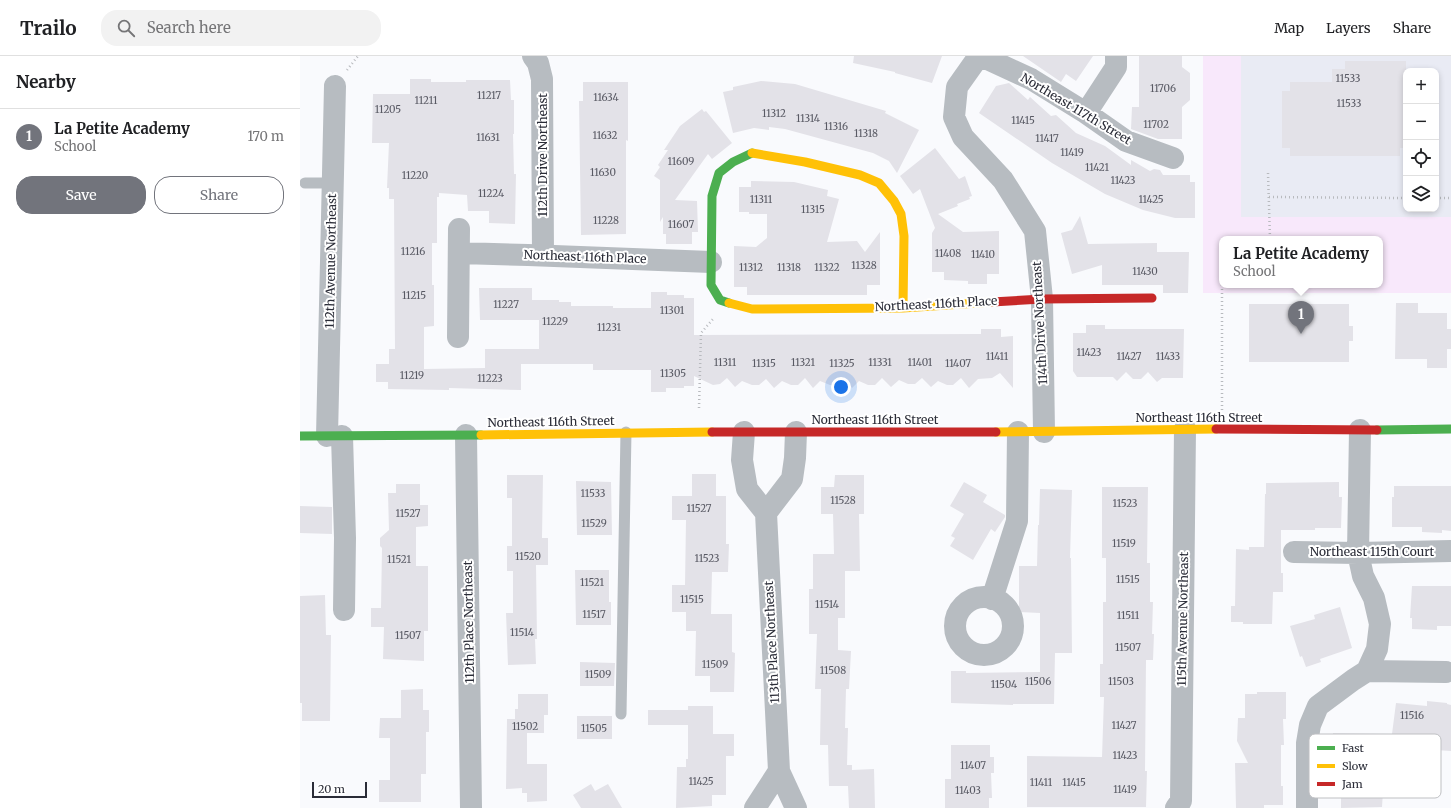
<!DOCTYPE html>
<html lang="en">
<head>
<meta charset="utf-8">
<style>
	:root { --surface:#fff; --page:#f2f2f2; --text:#202124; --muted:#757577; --line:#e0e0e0; --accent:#72747c }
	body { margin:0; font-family:Merriweather,serif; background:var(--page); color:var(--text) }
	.controls { position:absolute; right:12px; top:12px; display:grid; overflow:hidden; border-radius:8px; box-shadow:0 2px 6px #0003 }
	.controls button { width:36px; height:36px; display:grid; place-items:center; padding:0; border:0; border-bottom:1px solid var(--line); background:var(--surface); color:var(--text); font:20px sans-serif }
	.scale { position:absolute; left:12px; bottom:10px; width:55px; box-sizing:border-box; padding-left:4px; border:2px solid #2a2c37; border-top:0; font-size:11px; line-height:14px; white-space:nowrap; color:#2a2c37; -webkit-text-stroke:3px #fff; paint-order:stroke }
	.you { position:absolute; left:541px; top:331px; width:14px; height:14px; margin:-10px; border:3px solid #fff; border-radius:50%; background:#1a73e8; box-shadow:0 0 0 6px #1a73e833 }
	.badge { display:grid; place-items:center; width:26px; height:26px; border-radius:50%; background:var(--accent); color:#fff; font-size:13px; font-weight:700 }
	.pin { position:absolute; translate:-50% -33px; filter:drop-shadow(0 1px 2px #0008) }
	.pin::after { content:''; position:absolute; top:21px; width:14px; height:12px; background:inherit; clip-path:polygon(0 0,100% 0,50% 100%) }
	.popup { position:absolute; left:919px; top:180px; width:164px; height:52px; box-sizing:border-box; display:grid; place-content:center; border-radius:8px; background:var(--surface); filter:drop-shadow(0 1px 3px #0005); font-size:13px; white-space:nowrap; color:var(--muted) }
	.popup b { font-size:15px; color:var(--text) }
	.popup::after { content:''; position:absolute; left:50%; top:100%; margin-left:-8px; border:8px solid transparent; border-top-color:var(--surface) }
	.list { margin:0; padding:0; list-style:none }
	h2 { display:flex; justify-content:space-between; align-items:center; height:52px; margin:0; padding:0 16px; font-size:17px }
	h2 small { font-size:13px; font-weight:400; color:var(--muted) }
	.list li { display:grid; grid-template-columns:26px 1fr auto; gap:12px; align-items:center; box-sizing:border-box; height:56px; padding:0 16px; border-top:1px solid var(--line) }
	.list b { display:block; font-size:15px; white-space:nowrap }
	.list p { margin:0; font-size:13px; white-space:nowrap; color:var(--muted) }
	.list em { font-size:13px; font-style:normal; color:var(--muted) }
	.actions { display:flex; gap:8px; padding:12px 16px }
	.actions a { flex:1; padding:9px 0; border:1px solid var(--accent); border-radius:16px; text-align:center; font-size:14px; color:var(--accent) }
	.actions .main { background:var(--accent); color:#fff }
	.icon { flex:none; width:22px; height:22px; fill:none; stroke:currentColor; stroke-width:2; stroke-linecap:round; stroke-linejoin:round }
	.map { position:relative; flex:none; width:1151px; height:752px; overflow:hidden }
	header { display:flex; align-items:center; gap:24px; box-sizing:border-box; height:56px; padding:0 20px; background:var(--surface); border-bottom:1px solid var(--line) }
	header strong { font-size:19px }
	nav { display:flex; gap:22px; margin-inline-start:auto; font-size:14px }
	.search { width:280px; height:36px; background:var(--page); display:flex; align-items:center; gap:10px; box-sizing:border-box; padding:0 14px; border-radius:16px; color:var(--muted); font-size:15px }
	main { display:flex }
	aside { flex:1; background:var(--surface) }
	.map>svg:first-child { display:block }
	.built { fill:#e9ebf4; fill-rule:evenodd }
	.green { fill:#f8e8fb; fill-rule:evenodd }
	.building { fill:#e3e2e8 }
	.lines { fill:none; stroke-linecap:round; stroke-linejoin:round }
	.path { stroke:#b8babe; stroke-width:2.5; stroke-dasharray:1 3; stroke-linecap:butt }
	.lane { stroke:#b7bcc1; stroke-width:11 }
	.street { stroke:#b7bcc1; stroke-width:22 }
	.fast { stroke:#4caf50; stroke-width:9 }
	.slow { stroke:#ffc107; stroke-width:9 }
	.jam { stroke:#c62828; stroke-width:9 }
	.labels { text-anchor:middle; stroke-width:4; stroke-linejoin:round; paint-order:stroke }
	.number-label { font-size:10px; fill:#595a64 }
	.street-label { font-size:12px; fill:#2a2c37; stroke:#fff }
	.key { fill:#fff; stroke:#bfc0c3; stroke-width:1 }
	.key-label { font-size:11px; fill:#2a2c37 }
</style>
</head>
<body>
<header>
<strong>Trailo</strong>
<div class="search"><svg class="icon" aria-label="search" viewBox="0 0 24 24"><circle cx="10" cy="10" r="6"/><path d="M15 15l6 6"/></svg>Search here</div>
<nav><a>Map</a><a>Layers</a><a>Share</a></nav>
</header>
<main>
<aside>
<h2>Nearby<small></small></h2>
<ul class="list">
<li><span class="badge">1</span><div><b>La Petite Academy</b><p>School</p></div><em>170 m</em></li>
</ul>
<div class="actions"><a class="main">Save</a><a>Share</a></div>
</aside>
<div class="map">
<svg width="1151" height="752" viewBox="0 0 1151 752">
	<rect width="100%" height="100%" fill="#f9fafd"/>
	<path class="built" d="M941,0H1151V161H941ZM1106,15H1136V153H1106Z"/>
	<path class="green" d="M903,0H941V161H1151V237H903ZM922,183H1080V229H922Z"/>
	<path class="building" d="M554,0H642L632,27L595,17V16L553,7Z
		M723,0H793L776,25L766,18L761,26Z
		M839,0H882V11L890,17V44L882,51V83H858L831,73L832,51H839Z
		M1045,5H1106V92H1100V100H990V92H982V35H990V26H1032V13H1045Z
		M110,23H131V26H166V24H210L211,44H214V78H213L214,118H216L215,168L189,167V155H168L167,139L139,137V141H137V187H132V229H134V270L124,271V313L185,312V293H239V264H180L179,232H232V244H259V246H271V250H313V252H351V236H367V239H384V242H394V279L681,278V273H701V281L713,280V332L700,317L692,322L678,323L669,332L661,322L653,329H647L638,325L631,331L622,322L615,328H608L599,324L591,331L582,322L575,329H568L559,325L552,332L544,322L536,329H530L520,325L513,332L505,322L498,329H491L482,325L474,332L466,323L459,329H452L442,325L435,331L427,322L420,328L413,329L394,320V330H384V332H366V336H351V314H293V308H221V334L149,332V334L88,333V326H76V308H89V293H95L94,143H89V132H87L89,87H72L73,38H110Z
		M461,25L495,28L586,55L585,57L619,74L597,117L589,105L573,97L485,73L469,71V74L454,72L433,77L423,36L433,34V31Z
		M283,26H328V85L326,84V178L281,179L279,45H283Z
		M709,27L728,44L730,41L751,60L756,59L776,77L805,90L831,109V104L850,115L854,113L860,114L863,119H890V126H895V162H875L843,154L805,138L752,107L679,57L696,30Z
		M402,53L404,56L406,55L432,87L412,103L408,98L375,144L397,145L398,176H392V188H366V178H363V161L360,166V124L354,120L360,111L358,109L368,94H364L380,70Z
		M635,92L659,123L665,120L672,140L669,141L670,143L657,148L658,150L638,158L663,176L699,175V218H687V228H668V225L644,224V216H632V177L635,172L620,133L613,138L600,120Z
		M451,125L494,126L528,134L527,140L539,143L527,186L557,185L565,196L580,176V229H567V239H447V231H434V190L456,191L467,182V158H449V156H439V131H451Z
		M780,160L788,188L857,187V196H889L888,237H863V229H802V209L772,218L761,177L772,174Z
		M1096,247H1118V257H1147V273H1151V293H1147V312H1127V303H1095Z
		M949,248H1049V270H1053V285H1049V306H949Z
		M786,269H805V273H884L883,322H862L857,326L848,316L841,323H833L826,316L817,325L813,321H777L773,315V277H786Z
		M392,418H416V440H426V488H429L428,516H412L411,558H432V596L435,597L434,636H410V620H395L396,575H386V556H372V529H385L386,464H372V440H392Z
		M207,419H243L242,482H248V509H236L237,583H235L236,608L208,609L206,557H213V515H207V490H212V442H207Z
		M535,419H564V458H559L560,515H545V562H538V594L551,595L549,633H546L545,672H548L547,709H552V714L574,713L575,752H549L548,730H529L528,689H520L521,633H515L517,578H509V533H513V498H534L533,458H521V431H534Z
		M276,425L311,426L312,479H277Z
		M664,426L687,439L683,446L705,459V461L695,476L691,473L673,504L650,490L655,482L651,480L664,458L650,450Z
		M1039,426V441H1042L1041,472H1015V474H981V517H983V536H973L972,568H943V566H931V550H935L936,493L949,494V491H964L965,438H966V427Z
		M96,428H120V449H128V470L116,471V510H128V575H124V605L83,603L84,571H71V552H81L82,492L80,490V482L89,474L88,437H96Z
		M1094,430H1151V475L1142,474V477L1122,476V471H1092V441H1094Z
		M802,431H848L847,507H850V546H853L852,578H854L853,604H846L845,715H847L846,751H727V700L802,701L804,641H800V608H803V546H806V502H802Z
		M740,433L772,434L770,502H771L772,597H755L754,648H713V649L651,647V615H666V617L740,616V557L719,556V510H737L738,469H739Z
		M0,450L32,451V478L0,477Z
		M275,514H309V546H311V569H276Z
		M1112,530H1151V570H1137V574L1112,573V562H1110Z
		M25,539L26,579H31L30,665H2V647H0V540Z
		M1040,551L1052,592L1020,603L1021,606L1006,611L1002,600L1000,601L990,570L1015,563L1014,559Z
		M280,606L315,607L314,630H280Z
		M123,633V654H129V676H126V718H121V746H79V724H90V682H79L80,662H101V634Z
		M957,636H986V663H983L984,689H981V730H983V749H964V752H936L935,707H948L937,685L938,662H945V638H957Z
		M218,638H248V659H244V677H227V708H247V745L227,746V737H222V732L206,733L207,663H215V653H218Z
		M1127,645L1147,647V648L1151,649V695L1119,693V695L1079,691V735H1083L1082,751L1041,752V721H1031L1033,677L1092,678L1096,647L1127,650Z
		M388,650H413V678H434V700H426V739H412V750L376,752L377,711H386V703H388V669H348V654H388Z
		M277,660H312V683H277Z
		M651,689H690V701H694V717H691L692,742H689V752H645V723H651Z
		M291,728L295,735L308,728L322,752H281L273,739Z"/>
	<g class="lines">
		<path class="path" d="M47,14L58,0
			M968,117L970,183
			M969,141L1106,142
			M1136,142H1151
			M922,187V196
			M399,352L401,277L413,263
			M922,354V229"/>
		<path class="lane" d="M5,127H33
			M321,658L326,376"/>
		<path class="street" d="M233,0L238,7L242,23L243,199
			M679,0L657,31L654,61L663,81L703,124L735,175L742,243L744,376
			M681,0L731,23L786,57L826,85L873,102
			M786,57L816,11V0
			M160,197L228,199L411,206
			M158,281L159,173
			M444,376L442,404L447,433L466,457L479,715L496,752
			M166,379L171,752
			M27,380L35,30
			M42,380L45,482L44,554
			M466,457L492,423L495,402L496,376
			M994,496L1058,497L1151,495
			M655 570a29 29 0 1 1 58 0a29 29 0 1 1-58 0Z
			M692,543L717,465L718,376
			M1067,615L1146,616
			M455,752L479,715
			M876,752L881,745L885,373
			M1007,752V687L1010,669L1018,650L1053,624L1067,615L1077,593L1080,568L1074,542L1063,520L1058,497L1060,374"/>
		<path class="fast" d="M429,247L420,244L411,229L412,140L419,117L433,106L452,97
			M1077,374L1151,373
			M0,380L181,379"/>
		<path class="slow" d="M452,97L505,106L560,119L579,127L594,145L601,158L604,180L603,252
			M429,247L452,253L603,252L692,246
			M696,376L916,373
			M181,379L412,376"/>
		<path class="jam" d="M692,246L742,243L852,242
			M916,373L1077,374
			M412,376H696"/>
	</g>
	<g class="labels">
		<g class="number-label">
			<text x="1048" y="26">11533</text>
			<text x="863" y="36">11706</text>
			<text x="189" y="43">11217</text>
			<text x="306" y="45">11634</text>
			<text x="126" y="48">11211</text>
			<text x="1049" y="51">11533</text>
			<text x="88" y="57">11205</text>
			<text x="474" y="61">11312</text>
			<text x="508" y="66">11314</text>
			<text x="723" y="68">11415</text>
			<text x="856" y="72">11702</text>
			<text x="536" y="74">11316</text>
			<text x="566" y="81">11318</text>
			<text x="305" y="83">11632</text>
			<text x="188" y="85">11631</text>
			<text x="747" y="86">11417</text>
			<text x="772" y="100">11419</text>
			<text x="381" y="109">11609</text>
			<text x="797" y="115">11421</text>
			<text x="303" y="120">11630</text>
			<text x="115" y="123">11220</text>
			<text x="823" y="128">11423</text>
			<text x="191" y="141">11224</text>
			<text x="461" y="147">11311</text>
			<text x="851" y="147">11425</text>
			<text x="513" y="157">11315</text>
			<text x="306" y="168">11228</text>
			<text x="381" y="172">11607</text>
			<text x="113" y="199">11216</text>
			<text x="648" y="201">11408</text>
			<text x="683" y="202">11410</text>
			<text x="564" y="213">11328</text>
			<text x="451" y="215">11312</text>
			<text x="489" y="215">11318</text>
			<text x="527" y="215">11322</text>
			<text x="845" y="219">11430</text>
			<text x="114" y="243">11215</text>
			<text x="206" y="252">11227</text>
			<text x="372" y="258">11301</text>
			<text x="255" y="269">11229</text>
			<text x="309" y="275">11231</text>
			<text x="789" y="300">11423</text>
			<text x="697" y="304">11411</text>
			<text x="829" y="304">11427</text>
			<text x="868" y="304">11433</text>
			<text x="425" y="310">11311</text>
			<text x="503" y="310">11321</text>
			<text x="580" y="310">11331</text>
			<text x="620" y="310">11401</text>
			<text x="464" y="311">11315</text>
			<text x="542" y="311">11325</text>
			<text x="658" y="311">11407</text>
			<text x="373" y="321">11305</text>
			<text x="112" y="323">11219</text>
			<text x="190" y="326">11223</text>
			<text x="293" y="441">11533</text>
			<text x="543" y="448">11528</text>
			<text x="825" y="451">11523</text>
			<text x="399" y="456">11527</text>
			<text x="108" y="461">11527</text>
			<text x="294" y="471">11529</text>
			<text x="824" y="491">11519</text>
			<text x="228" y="504">11520</text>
			<text x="407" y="506">11523</text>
			<text x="99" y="507">11521</text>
			<text x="828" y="527">11515</text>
			<text x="292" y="530">11521</text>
			<text x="392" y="547">11515</text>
			<text x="527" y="552">11514</text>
			<text x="294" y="562">11517</text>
			<text x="828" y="563">11511</text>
			<text x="222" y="580">11514</text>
			<text x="108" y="583">11507</text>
			<text x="828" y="595">11507</text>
			<text x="415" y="612">11509</text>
			<text x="533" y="618">11508</text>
			<text x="298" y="622">11509</text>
			<text x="738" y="629">11506</text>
			<text x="821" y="629">11503</text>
			<text x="704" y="632">11504</text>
			<text x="1112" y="663">11516</text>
			<text x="824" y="673">11427</text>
			<text x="225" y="674">11502</text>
			<text x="294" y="676">11505</text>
			<text x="825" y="703">11423</text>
			<text x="673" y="713">11407</text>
			<text x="401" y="729">11425</text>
			<text x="741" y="730">11411</text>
			<text x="774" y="730">11415</text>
			<text x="825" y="737">11419</text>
			<text x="668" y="738">11403</text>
		</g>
		<g class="street-label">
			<text transform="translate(776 53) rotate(31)" y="4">Northeast 117th Street</text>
			<text transform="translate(243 99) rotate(-90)" y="4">112th Drive Northeast</text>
			<text transform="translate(285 201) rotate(2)" y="4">Northeast 116th Place</text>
			<text transform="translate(31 205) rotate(-89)" y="4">112th Avenue Northeast</text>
			<text transform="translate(636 248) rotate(-3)" y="4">Northeast 116th Place</text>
			<text transform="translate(740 267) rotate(-93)" y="4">114th Drive Northeast</text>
			<text x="899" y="366">Northeast 116th Street</text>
			<text x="575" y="368">Northeast 116th Street</text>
			<text transform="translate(251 366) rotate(-1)" y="4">Northeast 116th Street</text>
			<text x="1072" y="500">Northeast 115th Court</text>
			<text transform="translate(883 563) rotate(-89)" y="4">115th Avenue Northeast</text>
			<text transform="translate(169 566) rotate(-91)" y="4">112th Place Northeast</text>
			<text transform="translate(472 586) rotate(-93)" y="4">113th Place Northeast</text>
		</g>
	</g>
	<rect x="1009" y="678" width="132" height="64" rx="6" class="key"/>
	<rect x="1017" y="690" width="18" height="4" fill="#4caf50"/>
	<rect x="1017" y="708" width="18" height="4" fill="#ffc107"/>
	<rect x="1017" y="726" width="18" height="4" fill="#c62828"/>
	<g class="key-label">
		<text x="1042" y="696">Fast</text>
		<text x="1042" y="714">Slow</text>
		<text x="1042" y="732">Jam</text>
	</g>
</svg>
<div class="controls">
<button>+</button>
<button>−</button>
<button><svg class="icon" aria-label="locate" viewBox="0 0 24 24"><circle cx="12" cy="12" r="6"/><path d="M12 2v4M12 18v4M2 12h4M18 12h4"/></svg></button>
<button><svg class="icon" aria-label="layers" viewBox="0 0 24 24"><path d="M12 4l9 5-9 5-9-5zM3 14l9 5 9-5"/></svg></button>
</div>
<div class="scale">20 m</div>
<div class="you"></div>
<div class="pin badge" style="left:1001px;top:278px">1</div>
<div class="popup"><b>La Petite Academy</b>School</div>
</div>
</main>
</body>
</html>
